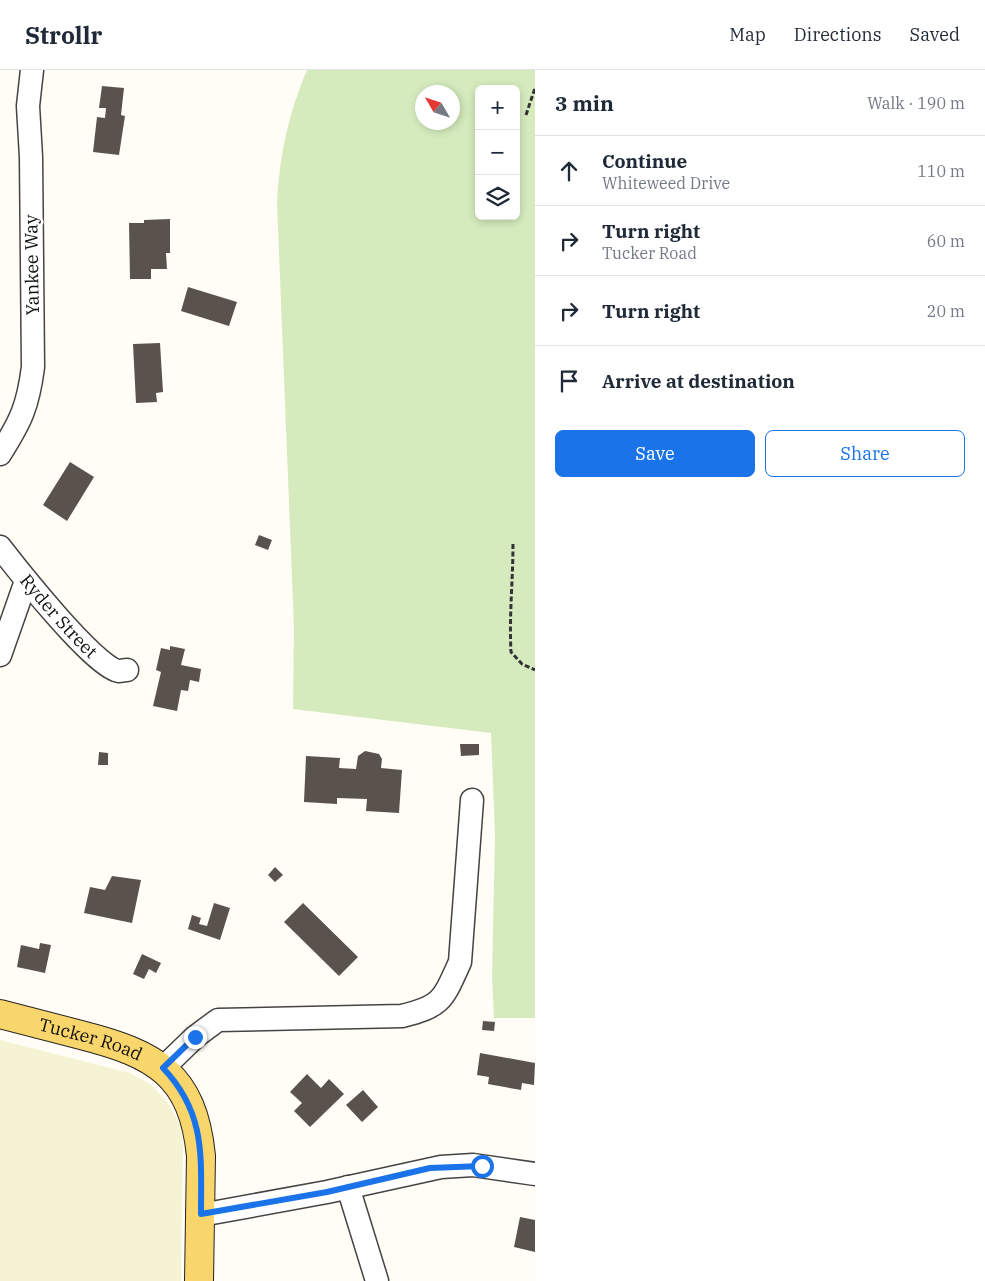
<!DOCTYPE html>
<html lang="en">
<head>
<meta charset="utf-8">
<style>
	:root { --surface:#fff; --page:#f6f6f7; --text:#1f2937; --muted:#747a83; --line:#e0e1e3; --accent:#1a73e8 }
	body { margin:0; font-family:"IBM Plex Serif",serif; background:var(--page); color:var(--text) }
	.controls { position:absolute; right:15px; top:15px; display:grid; overflow:hidden; border-radius:8px; box-shadow:0 2px 8px #0003 }
	.controls button { width:45px; height:45px; display:grid; place-items:center; padding:0; border:0; border-bottom:1px solid var(--line); background:var(--surface); color:var(--text); font:25px sans-serif }
	.compass { position:absolute; left:415px; top:15px; width:45px; height:45px; border-radius:50%; background:var(--surface); box-shadow:0 2px 8px #0003; rotate:309deg }
	.stop { position:absolute; width:15px; height:15px; margin:-11px; border:4px solid #1a73e8; border-radius:50%; background:#fff }
	.stop.end { background:#1a73e8; border-color:#fff; box-shadow:0 1px 5px #0008 }
	.list { margin:0; padding:0; list-style:none }
	h2 { display:flex; justify-content:space-between; align-items:center; height:65px; margin:0; padding:0 20px; font-size:21px }
	h2 small { font-size:16px; font-weight:400; color:var(--muted) }
	.list li { display:grid; grid-template-columns:32px 1fr auto; gap:15px; align-items:center; box-sizing:border-box; height:70px; padding:0 20px; border-top:1px solid var(--line) }
	.list b { display:block; font-size:19px; white-space:nowrap }
	.list p { margin:0; font-size:16px; white-space:nowrap; color:var(--muted) }
	.list em { font-size:16px; font-style:normal; color:var(--muted) }
	.actions { display:flex; gap:10px; padding:15px 20px }
	.actions a { flex:1; padding:11px 0; border:1px solid var(--accent); border-radius:8px; text-align:center; font-size:18px; color:var(--accent) }
	.actions .main { background:var(--accent); color:#fff }
	.icon { flex:none; width:28px; height:28px; fill:none; stroke:currentColor; stroke-width:2; stroke-linecap:round; stroke-linejoin:round }
	.map { position:relative; flex:none; width:535px; height:1211px; overflow:hidden }
	header { display:flex; align-items:center; gap:30px; box-sizing:border-box; height:70px; padding:0 25px; background:var(--surface); border-bottom:1px solid var(--line) }
	header strong { font-size:24px }
	nav { display:flex; gap:28px; margin-inline-start:auto; font-size:18px }
	main { display:flex }
	aside { flex:1; background:var(--surface) }
	.map>svg:first-child { display:block }
	.farmland { fill:#f6f3d4 }
	.green { fill:#d5ebbd; fill-rule:evenodd }
	.building { fill:#5a524d }
	.lines { fill:none; stroke-linecap:round; stroke-linejoin:round }
	.minor-casing { stroke:#444; stroke-width:25 }
	.major-casing { stroke:#222; stroke-width:30 }
	.path { stroke:#333; stroke-width:3; stroke-dasharray:5 2.5; stroke-linecap:butt }
	.minor { stroke:#fff; stroke-width:22 }
	.major { stroke:#f9d66b; stroke-width:28 }
	.route { stroke:#1a73e8; stroke-width:6 }
	.labels { text-anchor:middle; stroke-width:5; stroke-linejoin:round; paint-order:stroke }
	.street-label { font-size:18px; fill:#111; stroke:#fff }
</style>
</head>
<body>
<header>
<strong>Strollr</strong>
<nav><a>Map</a><a>Directions</a><a>Saved</a></nav>
</header>
<main>
<div class="map">
<svg width="535" height="1211" viewBox="0 0 535 1211">
	<rect width="100%" height="100%" fill="#fffdf5"/>
	<path class="farmland" d="M0,970L130,1003L150,1014L168,1032L181,1057L183,1074L181,1211H0Z"/>
	<path class="green" d="M307,0H535V948H494L492,907L495,765L491,663L293,639L294,558L277,132C279,86 289,42 307,0ZM479,19H516V146H479ZM422,22H452V52H422Z"/>
	<path class="building" d="M102,16L124,18L121,45L125,46L119,85L93,82L97,47L105,48L106,38H99Z
		M170,149V183H166L167,199H151V209H130L129,153H144V150Z
		M188,217L237,232L229,256L181,241Z
		M160,273L163,322L156,323L157,332L136,333L133,274Z
		M70,392L94,407L67,451L43,435Z
		M259,465L272,470L268,480L255,475Z
		M170,576L185,579L181,595L201,599L199,612L190,610L188,621L181,620L177,641L153,636L161,602L156,600L161,578L170,580Z
		M460,674H479V685L461,686Z
		M365,681L379,684L382,689L381,698L402,700L399,743L366,741L367,729L337,728V734L304,732L306,686L340,688L339,698L356,699L358,686Z
		M99,682L108,683V695H98Z
		M275,797L283,805L275,812L268,805Z
		M112,806L141,810L132,853L84,843L90,817L105,820Z
		M214,833L230,838L220,870L188,859L192,845L201,848L199,854L207,856Z
		M303,833L358,887L339,906L284,852Z
		M40,873L51,875L45,903L17,897L21,875L39,879Z
		M142,884L161,893L156,903L149,899L144,909L133,904Z
		M483,951L495,952L494,961L482,960Z
		M480,983L535,993L534,1015L522,1013L521,1020L488,1014L489,1007L477,1005Z
		M307,1004L321,1018L329,1009L344,1024L310,1057L294,1041L302,1033L290,1022Z
		M363,1020L378,1037L362,1052L346,1035Z
		M520,1147L535,1150V1182L514,1177Z"/>
	<g class="lines">
		<defs>
			<g id="minor">
				<path d="M0,384C21,351 28,336 33,297L31,87L28,36L32,0"/>
				<path id="s1" d="M0,477C17,499 96,599 119,601C122,601 124,600 127,600"/>
				<path d="M0,585L26,511"/>
				<path d="M163,998L195,967L218,950L402,946C443,936 443,929 460,892L472,730"/>
				<path d="M348,1117L377,1211"/>
				<path d="M201,1145L327,1122L441,1097L473,1095L535,1104"/>
			</g>
			<g id="major">
				<path id="s2" d="M0,944C27,951 54,958 81,965C155,984 193,1004 201,1086L199,1211"/>
			</g>
		</defs>
		<use href="#minor" class="minor-casing"/>
		<use href="#major" class="major-casing"/>
		<path class="path" d="M526,45L535,18
			M513,474C513,510 509,546 511,582L522,594L535,600"/>
		<use href="#minor" class="minor"/>
		<use href="#major" class="major"/>
	</g>
	<g class="lines">
		<path class="route" d="M195,967L163,998C206,1043 201,1087 201,1144L327,1122L430,1098L482,1096"/>
	</g>
	<g class="labels">
		<g class="street-label">
			<text transform="translate(32 195) rotate(-91)" y="6">Yankee Way</text>
			<text dy="6" stroke="none"><textPath href="#s1" startOffset="91">Ryder Street</textPath></text>
			<text dy="6" stroke="none"><textPath href="#s2" startOffset="94">Tucker Road</textPath></text>
		</g>
	</g>
</svg>
<div class="controls">
<button>+</button>
<button>−</button>
<button><svg class="icon" aria-label="layers" viewBox="0 0 24 24"><path d="M12 4l9 5-9 5-9-5zM3 14l9 5 9-5"/></svg></button>
</div>
<svg class="compass" viewBox="-18 -18 36 36"><path d="M0-13l5 13h-10z" fill="#e53935"/><path d="M0 13l5-13h-10z" fill="#747a83"/></svg>
<div class="stop" style="left:482px;top:1096px"></div>
<div class="stop end" style="left:195px;top:967px"></div>
</div>
<aside>
<h2>3 min<small>Walk · 190 m</small></h2>
<ul class="list">
<li><svg class="icon" aria-label="ahead" viewBox="0 0 24 24"><path d="M12 20V5M6 11l6-6 6 6"/></svg><div><b>Continue</b><p>Whiteweed Drive</p></div><em>110 m</em></li>
<li><svg class="icon" aria-label="right" viewBox="0 0 24 24"><path d="M7 20v-9h11M14 6l5 5-5 5"/></svg><div><b>Turn right</b><p>Tucker Road</p></div><em>60 m</em></li>
<li><svg class="icon" aria-label="right" viewBox="0 0 24 24"><path d="M7 20v-9h11M14 6l5 5-5 5"/></svg><div><b>Turn right</b></div><em>20 m</em></li>
<li><svg class="icon" aria-label="arrive" viewBox="0 0 24 24"><path d="M6 21V4h12l-3 4 3 4H6"/></svg><div><b>Arrive at destination</b></div></li>
</ul>
<div class="actions"><a class="main">Save</a><a>Share</a></div>
</aside>
</main>
</body>
</html>
